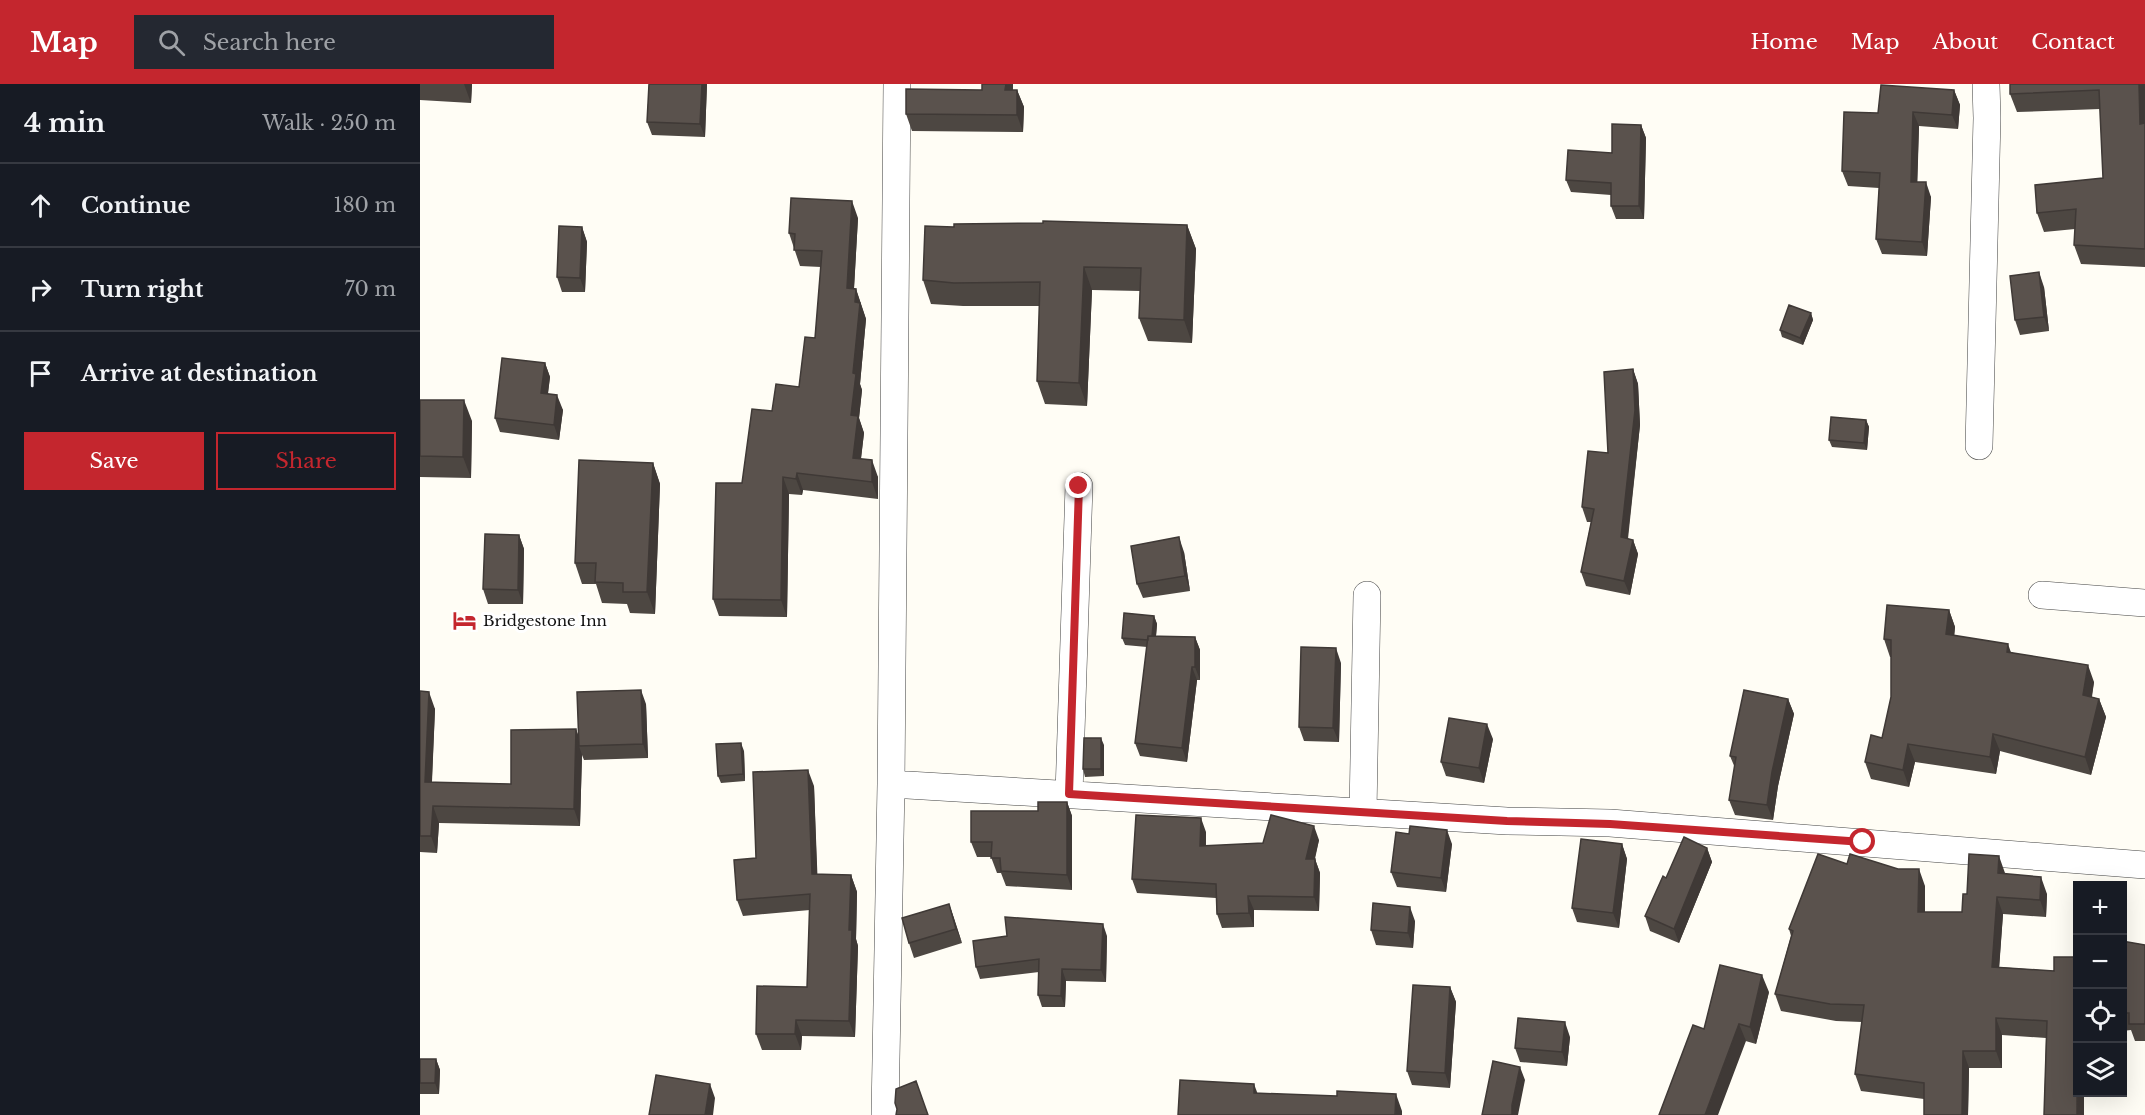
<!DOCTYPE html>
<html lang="en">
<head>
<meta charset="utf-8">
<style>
	:root { --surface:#171b24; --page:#242831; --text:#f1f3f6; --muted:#9ea1a6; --line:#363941; --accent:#c4262e }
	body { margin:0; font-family:"Libre Baskerville",serif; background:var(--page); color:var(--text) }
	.controls { position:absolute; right:18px; bottom:18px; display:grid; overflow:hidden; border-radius:0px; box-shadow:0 6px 24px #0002 }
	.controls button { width:54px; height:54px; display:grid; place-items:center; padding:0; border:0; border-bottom:2px solid var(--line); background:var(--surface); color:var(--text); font:30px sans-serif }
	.stop { position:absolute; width:18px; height:18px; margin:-14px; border:4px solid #c4262e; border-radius:50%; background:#fff }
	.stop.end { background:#c4262e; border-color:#fff; box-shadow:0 2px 6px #0008 }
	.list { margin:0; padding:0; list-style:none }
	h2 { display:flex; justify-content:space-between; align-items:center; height:78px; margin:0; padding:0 24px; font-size:26px }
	h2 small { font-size:20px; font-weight:400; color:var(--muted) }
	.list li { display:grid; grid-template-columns:39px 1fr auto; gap:18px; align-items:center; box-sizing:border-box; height:84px; padding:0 24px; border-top:2px solid var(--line) }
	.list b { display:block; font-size:22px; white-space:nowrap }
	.list em { font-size:20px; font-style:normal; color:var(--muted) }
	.actions { display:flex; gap:12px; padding:18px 24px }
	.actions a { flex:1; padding:14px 0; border:2px solid var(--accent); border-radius:0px; text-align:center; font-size:21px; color:var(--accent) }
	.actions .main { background:var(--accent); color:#fff }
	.icon { flex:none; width:33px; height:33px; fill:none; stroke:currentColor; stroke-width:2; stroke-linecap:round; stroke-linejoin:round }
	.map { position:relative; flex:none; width:1725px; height:1031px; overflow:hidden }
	header { display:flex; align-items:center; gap:36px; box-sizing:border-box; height:84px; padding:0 30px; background:var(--accent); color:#fff }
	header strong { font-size:28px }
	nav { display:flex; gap:33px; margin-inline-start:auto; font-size:21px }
	.search { width:420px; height:54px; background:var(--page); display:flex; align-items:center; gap:15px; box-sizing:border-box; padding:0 21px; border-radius:0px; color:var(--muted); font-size:22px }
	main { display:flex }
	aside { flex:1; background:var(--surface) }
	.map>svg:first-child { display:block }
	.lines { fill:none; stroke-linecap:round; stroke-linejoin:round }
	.minor-casing { stroke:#444; stroke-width:28 }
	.minor { stroke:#fff; stroke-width:27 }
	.wall { fill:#4d4742 }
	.shaded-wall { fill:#3f3936 }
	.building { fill:#5a524d; stroke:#3f3936; stroke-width:1.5 }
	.route { stroke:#c4262e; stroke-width:8 }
	.labels { text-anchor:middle; stroke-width:6; stroke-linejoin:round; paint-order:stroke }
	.poi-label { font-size:15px; fill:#111; stroke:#fff; text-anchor:start }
</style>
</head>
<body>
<header>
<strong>Map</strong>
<div class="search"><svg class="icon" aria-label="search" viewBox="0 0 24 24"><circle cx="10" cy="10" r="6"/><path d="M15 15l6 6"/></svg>Search here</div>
<nav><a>Home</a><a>Map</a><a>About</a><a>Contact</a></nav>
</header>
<main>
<aside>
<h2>4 min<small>Walk · 250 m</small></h2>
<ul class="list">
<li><svg class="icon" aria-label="ahead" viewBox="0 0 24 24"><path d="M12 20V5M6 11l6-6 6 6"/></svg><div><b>Continue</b></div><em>180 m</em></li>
<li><svg class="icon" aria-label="right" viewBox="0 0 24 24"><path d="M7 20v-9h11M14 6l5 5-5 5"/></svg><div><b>Turn right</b></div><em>70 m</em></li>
<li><svg class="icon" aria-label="arrive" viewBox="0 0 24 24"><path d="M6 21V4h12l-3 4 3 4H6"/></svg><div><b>Arrive at destination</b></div></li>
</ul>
<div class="actions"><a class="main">Save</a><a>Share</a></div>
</aside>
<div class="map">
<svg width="1725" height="1031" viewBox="0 0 1725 1031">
	<rect width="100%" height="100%" fill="#fffdf5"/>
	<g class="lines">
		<defs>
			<path id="minor" d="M477,0L471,700L1087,737L1190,739L1725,781
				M1559,362L1567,34L1566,0
				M1622,511L1725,519
				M649,710L659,402
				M943,728L947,511
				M465,1031L471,700"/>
		</defs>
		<use href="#minor" class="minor-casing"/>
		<use href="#minor" class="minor"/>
	</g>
	<path class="wall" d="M0,0H52L51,19L0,16Z
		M229,0H287L285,53L232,51L227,38Z
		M562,0H593V6H597L604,23L603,48L492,47L486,30L562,6Z
		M1725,0V183L1661,180L1654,161L1655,145L1624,148L1617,129L1683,94L1680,25L1597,28L1590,10Z
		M1534,6L1540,21L1538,45L1499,42L1497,98L1511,113L1507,172L1462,170L1456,155L1459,104L1428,102L1422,87L1458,29Z
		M1221,41L1226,54L1224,135H1196L1191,122V111L1151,108L1146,96L1192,69Z
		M438,134L434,205H436L446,235L440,300L442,306L439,334L444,349L441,375L458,393V415L383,406L382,411L369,410L367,533L299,532L293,515L322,399L352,327L379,303L395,254L401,183L380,182L369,149Z
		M767,141L776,165L772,259L728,257L719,234L720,207L672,206L667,322L625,320L617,297L620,222H543L511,220L503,196L534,143Z
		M162,143L167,158L165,208H142L137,193Z
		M1624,203L1629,247L1600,251L1595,236Z
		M1391,229L1393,236L1383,261L1362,253L1360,246Z
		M125,279L130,293L128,310L143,326L139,356L80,348L75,334Z
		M1213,285L1218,300L1220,341L1208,455L1213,456L1218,470L1210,511L1166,502L1161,488L1171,438H1167L1162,423L1188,369Z
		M0,316L52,337L51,394L0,393Z
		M1446,336L1449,343L1447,366L1412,363L1409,356Z
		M233,379L240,400L235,530L210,529L207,520L182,519L176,500H162L155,479Z
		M99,451L104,465L103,520H68L63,505Z
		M764,468L770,507L723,514L717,500Z
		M1529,526L1535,543L1534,551L1591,568L1674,598L1672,613L1679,615L1686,633L1671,691L1580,667L1576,690L1495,678L1489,703L1451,695L1445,678L1462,654L1471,613V573H1470L1464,555Z
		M734,532L737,540L736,552L775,553L780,566V596H777L767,678L720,672L715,659L727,563L705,561L702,554Z
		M921,579L919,658L884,657L879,643Z
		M0,607L15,625L12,698L91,700L156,645L158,651L226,620L228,674L164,676L162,671L160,742L19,739L17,769L0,768Z
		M1368,615L1374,630L1358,702L1353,736L1315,731L1309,716L1315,684L1310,672Z
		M1073,655L1064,699L1026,692L1021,678Z
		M684,661V692L665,693L663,685Z
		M324,667L325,697L301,699L298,692Z
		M394,702L397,790L431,791L437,808L436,855L438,862L435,953L382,952L381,966H342L336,950L387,903L390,826L323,832L317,816L336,774Z
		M647,718L652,732V806L586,802L581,789H577L571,773H557L551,758L618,727Z
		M786,748V762L899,756L895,775L900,789L899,827L834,826V843L802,844L797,830L796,814L717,809L712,795Z
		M989,750L1032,760L1026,808L977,803L971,788Z
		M1202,760L1207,775L1199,844L1157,838L1152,824Z
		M1287,764L1292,778L1259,859L1230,847L1225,832L1246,794Z
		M1427,780L1505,802V828H1542L1547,810L1585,789V790L1627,810L1626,833L1583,830L1579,883L1634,887L1658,1008H1664V1031H1624L1626,954L1582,951V984H1549L1548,1031H1504V1015L1441,1007L1435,990L1442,938L1416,937L1361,927L1355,910L1371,852L1369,845Z
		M529,820L542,859L494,874L489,859Z
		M995,837L993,864L956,861L951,846Z
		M687,852L686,898L646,897L645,923H622L618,911L619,888L560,895L556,883Z
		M1702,857L1725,861V957H1715L1711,946L1702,947Z
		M1030,903L1036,918L1030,1004L992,1001L987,987Z
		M1349,908L1336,960L1284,945Z
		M1150,953L1147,982L1100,978L1095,964Z
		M0,975H16L20,986L19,1010H0Z"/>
	<path class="shaded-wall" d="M44,0H52L51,19Z
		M282,0H287L285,53L280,40Z
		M586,0H593L591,23L585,6Z
		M1719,0H1725V53L1720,40Z
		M597,6L604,23L603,48L597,31Z
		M1534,6L1540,21L1538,45L1532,31Z
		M1493,28L1499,42L1497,112L1491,98Z
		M1221,41L1226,54L1224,135L1219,122Z
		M1506,98L1511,113L1507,172L1502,158Z
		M432,117L438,134L433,221L427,204Z
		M767,141L776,165L772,259L764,236Z
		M162,143L167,158L165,208L160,194Z
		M664,183L672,206L667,322L659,299Z
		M1619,188L1624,203L1629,247L1624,233Z
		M436,205L446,235L440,300L442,306L439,334L444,349L439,390L433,374L431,331Z
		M1391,229L1393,236L1383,261L1380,254Z
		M125,279L130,293L126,323L121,309Z
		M1213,285L1218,300L1220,341L1206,468L1201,453Z
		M137,311L143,326L139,356L134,341Z
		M44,316L52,337L51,394L43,373Z
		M1446,336L1449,343L1447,366L1444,359Z
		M452,376L458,393V415L452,398Z
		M233,379L240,400L235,530L227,508Z
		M377,389L383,406L382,411L376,395Z
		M363,393L369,410L367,533L361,516Z
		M99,451L104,465L103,520L98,506Z
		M759,453L764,468L770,507L765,492Z
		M1213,456L1218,470L1210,511L1204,497Z
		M1529,526L1535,543L1533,568L1526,550Z
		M734,532L737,540L735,564L732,556Z
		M775,553L780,566V596L775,583Z
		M1588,560L1594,577L1587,568Z
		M916,564L921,579L919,658L913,644Z
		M1668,581L1674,598L1669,628L1663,611Z
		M772,583L777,596L767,678L762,664Z
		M221,606L226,620L228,674L223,660Z
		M9,608L15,625L11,715L5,698Z
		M1368,615L1374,630L1358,702L1353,736L1347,721L1352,688Z
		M1679,615L1686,633L1671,691L1665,673Z
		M1067,640L1073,655L1064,699L1059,684Z
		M156,645L162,662H159L162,671L160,742L154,725Z
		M1573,650L1580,667L1576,690L1570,673Z
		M681,654L684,661V692L681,685Z
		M321,659L324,667L325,697L323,690Z
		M1488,660L1495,678L1489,703L1483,686Z
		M388,686L394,702L398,806L392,790Z
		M647,718L652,732V806L647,791Z
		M13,722L19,739L17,769L11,752Z
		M781,734L786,748L785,776L780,762Z
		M894,742L899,756L891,789L886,775Z
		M1027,746L1032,760L1026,808L1021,794Z
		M1202,760L1207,775L1199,844L1193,829Z
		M1287,764L1292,778L1259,859L1254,845Z
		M1579,772L1585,789L1584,806L1578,789Z
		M895,775L900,789L899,827L894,813Z
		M1499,785L1505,802V845L1498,828Z
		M431,791L437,808L436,855L438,862L435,953L429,937V846Z
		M1621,793L1627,810L1626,833L1620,816Z
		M828,812L834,826V843L829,829Z
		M1577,813L1583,830L1578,900L1572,883Z
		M529,820L534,834L542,859L536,845Z
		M990,823L995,837L993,864L988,849Z
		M683,840L687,852L686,898L681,886Z
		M642,885L646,897L645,923L641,912Z
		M1342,891L1349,908L1336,960L1330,943Z
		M1030,903L1036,918L1030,1004L1025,989Z
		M1576,934L1582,951V984L1576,967Z
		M376,936L382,952L381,966L375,950Z
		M1145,938L1150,953L1147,982L1142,968Z
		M1319,940L1326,957L1298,1031H1285Z
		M1543,967L1549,984L1548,1031H1542Z
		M16,975L20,986L19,1010L15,999Z
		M1100,983L1105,996L1098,1031H1092V1021Z
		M290,1000L295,1014L293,1031H285Z
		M834,1000L840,1016L834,1009Z
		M1658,1008H1664V1031H1657Z
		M976,1010L982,1027V1031H975Z"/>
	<path class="building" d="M229,0H282L280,40L227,38Z
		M562,0H586L585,6H597V31L486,30V5L562,6Z
		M1590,0H1719L1720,40L1725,39V165L1654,161L1656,125L1617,129L1615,101L1683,94L1679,6L1590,10Z
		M1461,1L1534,6L1532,31L1493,28L1491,98H1506L1502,158L1456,155L1460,89L1422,87L1424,28L1458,29Z
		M1192,40L1221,41L1219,122H1191V99L1146,96L1148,66L1192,69Z
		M371,114L432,117L427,204L436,205L435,218L440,219L433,289L436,290L431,331L438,332L433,374L452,376V398L377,389L376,395L363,393L361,516L293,515L296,399H322L332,325L352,327L356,300L379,303L385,253L395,254L402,167L374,166L375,150L369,149Z
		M623,137L767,141L764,236L719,234L721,184L664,183L659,299L617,297L620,198L534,199L503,196L505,142L534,143V140L623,139Z
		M139,142L162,143L160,194L137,193Z
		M1619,188L1624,233L1595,236L1590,192Z
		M1369,221L1391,229L1380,254L1360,246Z
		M82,274L125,279L121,309L137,311L134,341L75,334Z
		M1213,285L1215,326L1201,453L1213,456L1204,497L1161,488L1174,425L1162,423L1168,367L1188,369L1184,288Z
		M0,316H44L43,373L0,372Z
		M1411,333L1446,336L1444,359L1409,356Z
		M159,376L233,379L227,508H203V499L175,498L176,479H155Z
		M65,450L99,451L98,506L63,505Z
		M759,453L765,492L717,500L711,462Z
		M1467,521L1529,526L1526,550L1588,560L1587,568L1668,581L1663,611L1679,615L1665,673L1573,650L1570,673L1488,660L1483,686L1445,678L1451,651L1462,654L1471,613V556L1464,555Z
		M704,529L734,532L732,552H728V556L702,554Z
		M728,552L775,553V583H772L762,664L715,659Z
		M881,563L916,564L913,644L879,643Z
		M221,606L223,660L159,662L157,608Z
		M1324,606L1368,615L1352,688L1347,721L1309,716L1316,673L1310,672Z
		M0,607L9,608L5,698L91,700V646L156,645L154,725L13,722L11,752H0Z
		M1029,634L1067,640L1059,684L1021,678Z
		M664,654H681V685H663Z
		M321,659L323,690L298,692L296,660Z
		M388,686L392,790L431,791L429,846H432L429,937L376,936L375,950H336L337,902L387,903L390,810L317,816L314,776L336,774L333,688Z
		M618,718H647V791L581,787L580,774H571L572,758H551V727H618Z
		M716,731L781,734L780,762L843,759L851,731L894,742L886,775H895L894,813L828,812L829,829L797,830L796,800L712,795Z
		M990,742L1027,746L1021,794L971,788L976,748L989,750Z
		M1264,753L1287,764L1254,845L1225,832L1243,792L1246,794Z
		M1161,755L1202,760L1193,829L1152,824Z
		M1398,770L1427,780L1430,770L1478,785H1499L1498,828H1542L1543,810H1547L1549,770L1579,772L1578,789L1621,793L1620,816L1577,813L1572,883L1634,887V873H1658L1657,1031H1624L1627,937L1576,934V967H1543L1542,1031H1504V999L1435,990L1444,921L1410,920L1355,910L1373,847L1369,845Z
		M953,819L990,823L988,849L951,846Z
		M529,820L536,845L489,859L482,834Z
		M585,833L683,840L681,886L642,885L641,912L618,911L619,875L556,883L553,857L587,852Z
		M1702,857L1725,861V940H1709V929H1702Z
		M1300,881L1342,891L1330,943L1319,940L1285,1031H1239L1273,941L1284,945Z
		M993,901L1030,903L1025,989L987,987Z
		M1098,934L1145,938L1142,968L1095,964Z
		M0,975H16L15,999H0Z
		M1073,977L1100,983L1092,1021V1031H1062Z
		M236,991L290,1000L285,1031H229Z
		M760,996L834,1000V1009L917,1012V1007L976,1010L975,1031H758Z
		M496,997L508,1031H476L477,1025L475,1019L476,1005Z"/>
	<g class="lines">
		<path class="route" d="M659,402L649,710L1087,737L1190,740L1443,758"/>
	</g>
	<defs>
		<symbol id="hotel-bare" viewBox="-9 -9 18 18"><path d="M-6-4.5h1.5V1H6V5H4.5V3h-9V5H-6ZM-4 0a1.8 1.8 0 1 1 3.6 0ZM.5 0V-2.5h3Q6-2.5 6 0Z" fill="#c4262e" stroke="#fff" stroke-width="2.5" paint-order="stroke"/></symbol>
	</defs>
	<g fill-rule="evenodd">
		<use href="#hotel-bare" x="28" y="520" width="33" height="33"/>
	</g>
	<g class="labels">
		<g class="poi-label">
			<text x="63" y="542">Bridgestone Inn</text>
		</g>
	</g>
</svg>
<div class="controls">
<button>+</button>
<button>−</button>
<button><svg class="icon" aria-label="locate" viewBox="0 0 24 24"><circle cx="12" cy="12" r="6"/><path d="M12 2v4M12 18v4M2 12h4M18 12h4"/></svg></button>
<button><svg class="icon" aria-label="layers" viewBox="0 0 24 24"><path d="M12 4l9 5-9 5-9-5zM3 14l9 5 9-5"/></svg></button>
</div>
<div class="stop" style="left:1443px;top:758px"></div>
<div class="stop end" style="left:659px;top:402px"></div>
</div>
</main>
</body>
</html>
